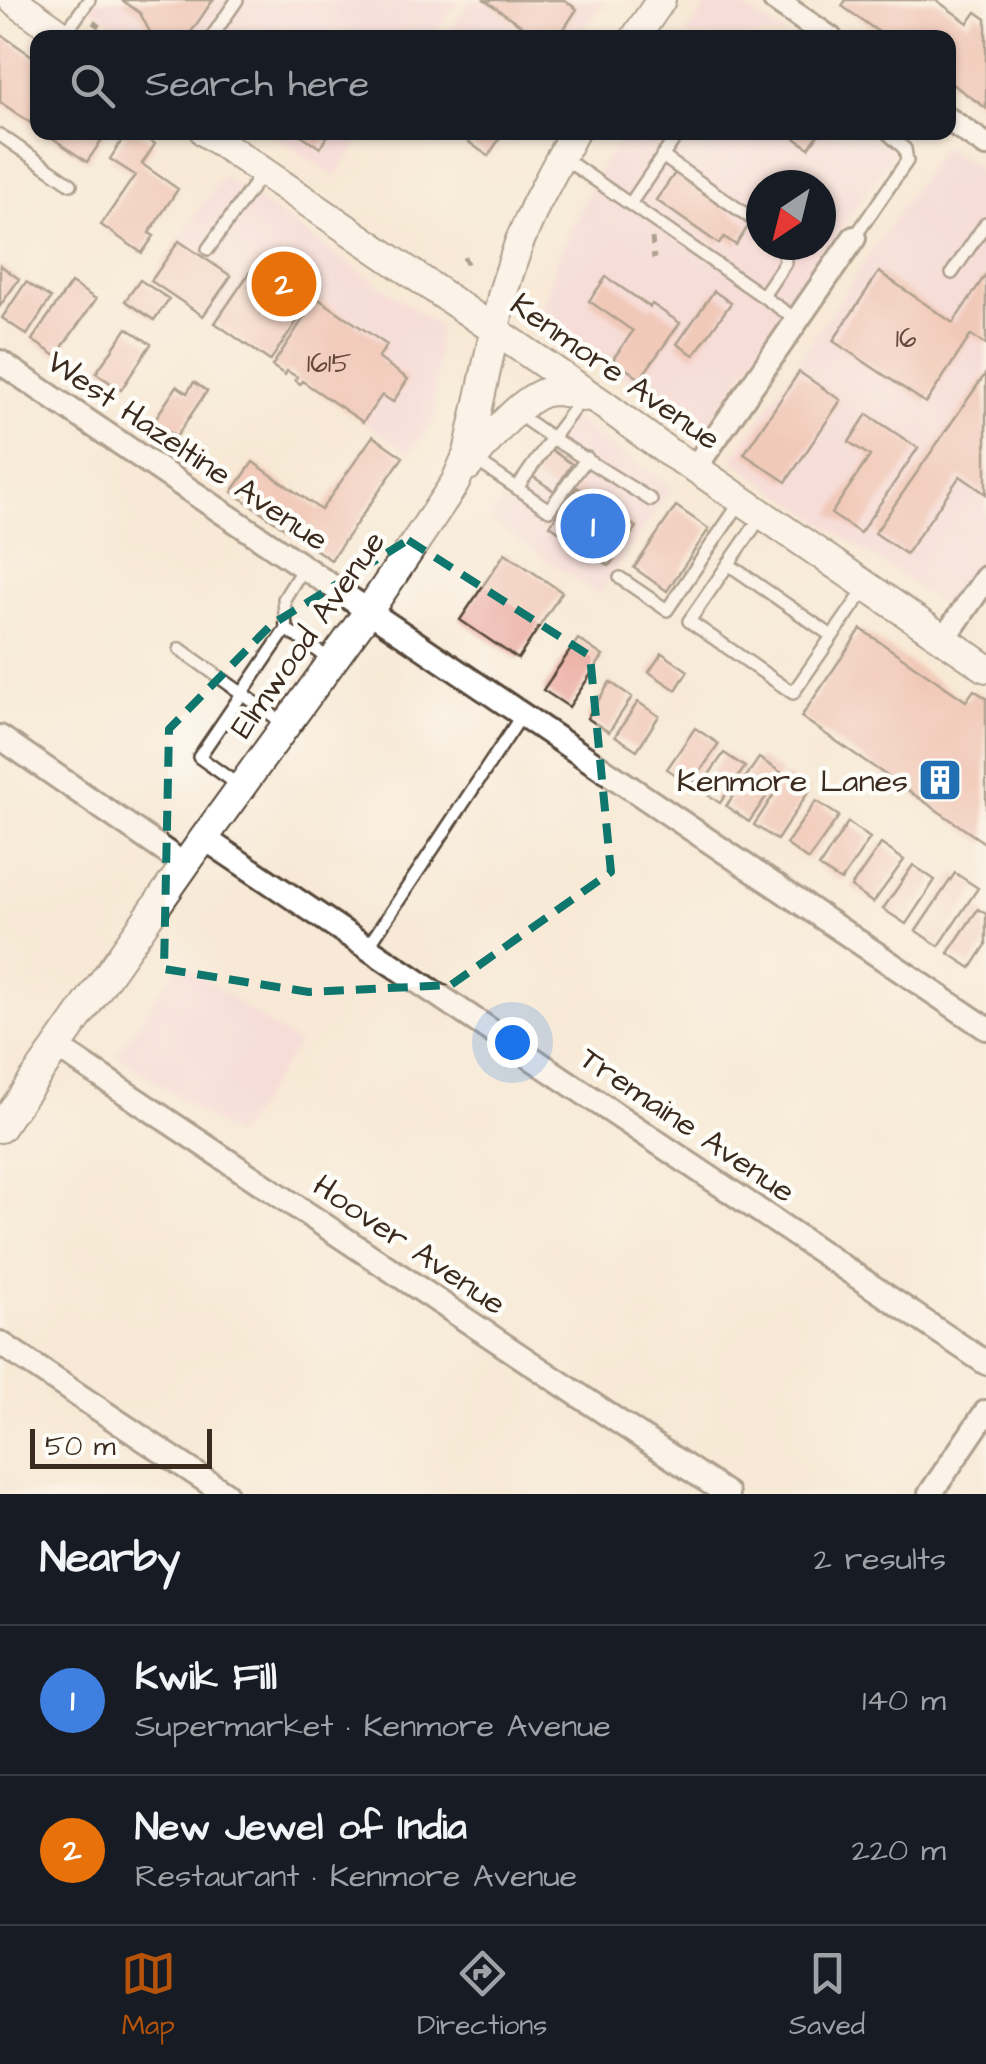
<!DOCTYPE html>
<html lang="en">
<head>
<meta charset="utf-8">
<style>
	:root { --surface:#171b24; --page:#242831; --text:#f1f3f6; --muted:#9ea1a6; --line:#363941; --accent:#b45309 }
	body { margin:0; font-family:"Architects Daughter",sans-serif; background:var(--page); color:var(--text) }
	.compass { position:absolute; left:746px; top:170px; width:90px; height:90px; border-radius:50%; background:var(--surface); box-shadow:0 2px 8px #0004; rotate:215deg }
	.scale { position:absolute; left:30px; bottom:25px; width:182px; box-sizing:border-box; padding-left:10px; border:5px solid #3b2a1e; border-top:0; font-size:28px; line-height:35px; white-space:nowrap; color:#3b2a1e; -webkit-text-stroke:8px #fdfcf7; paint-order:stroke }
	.you { position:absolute; left:512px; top:1042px; width:35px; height:35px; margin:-25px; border:8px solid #fff; border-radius:50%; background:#1a73e8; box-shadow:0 0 0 15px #1a73e833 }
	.badge { display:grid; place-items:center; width:65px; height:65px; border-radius:50%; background:var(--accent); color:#fff; font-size:32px; font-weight:700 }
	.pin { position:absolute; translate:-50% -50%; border:5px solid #fff; box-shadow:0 2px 10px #0006 }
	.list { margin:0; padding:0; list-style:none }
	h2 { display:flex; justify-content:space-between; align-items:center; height:130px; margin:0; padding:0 40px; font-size:42px }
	h2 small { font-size:32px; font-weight:400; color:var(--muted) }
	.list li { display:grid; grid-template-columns:65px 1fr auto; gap:30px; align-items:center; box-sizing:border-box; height:150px; padding:0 40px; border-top:2px solid var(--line) }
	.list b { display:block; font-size:38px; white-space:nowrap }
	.list p { margin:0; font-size:32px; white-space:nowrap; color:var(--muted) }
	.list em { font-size:32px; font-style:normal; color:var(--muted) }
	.icon { flex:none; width:55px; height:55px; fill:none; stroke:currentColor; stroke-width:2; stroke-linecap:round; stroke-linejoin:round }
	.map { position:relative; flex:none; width:986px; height:1494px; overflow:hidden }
	.search { position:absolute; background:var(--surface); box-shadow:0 2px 8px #0004; left:30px; right:30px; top:30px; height:110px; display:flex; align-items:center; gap:25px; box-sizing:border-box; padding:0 35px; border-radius:20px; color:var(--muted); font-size:38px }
	.sheet { height:430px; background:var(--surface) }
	nav { display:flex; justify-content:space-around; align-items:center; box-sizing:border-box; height:140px; border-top:2px solid var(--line); background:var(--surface); font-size:28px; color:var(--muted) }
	nav a { display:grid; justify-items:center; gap:5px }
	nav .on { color:var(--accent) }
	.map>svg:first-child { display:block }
	.built { fill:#f5cfdb; fill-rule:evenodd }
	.building { fill:#e9a398 }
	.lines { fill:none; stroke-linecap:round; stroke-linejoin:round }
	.service-casing { stroke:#574739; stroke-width:16 }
	.minor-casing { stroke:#574739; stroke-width:28 }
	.tertiary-casing { stroke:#574739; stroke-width:32 }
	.path { stroke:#574739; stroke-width:5; stroke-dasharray:8 8; stroke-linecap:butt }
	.service { stroke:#fff; stroke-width:11 }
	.minor { stroke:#fff; stroke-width:22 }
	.tertiary { stroke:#fff; stroke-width:28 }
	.marked { fill:none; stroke:#0f766e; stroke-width:8; stroke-dasharray:20 12; stroke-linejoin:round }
	.labels { text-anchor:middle; stroke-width:9; stroke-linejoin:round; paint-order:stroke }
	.number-label { font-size:28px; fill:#66483c }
	.street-label { font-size:32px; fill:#3b2a1e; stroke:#fdfcf7 }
	.poi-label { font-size:32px; fill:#3b2a1e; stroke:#fdfcf7; text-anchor:end }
</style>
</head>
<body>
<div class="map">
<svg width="986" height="1494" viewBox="0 0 986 1494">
	<rect width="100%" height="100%" fill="#fdfcf7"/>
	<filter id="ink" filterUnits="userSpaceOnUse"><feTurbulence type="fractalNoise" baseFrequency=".01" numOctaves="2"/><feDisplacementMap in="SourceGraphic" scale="20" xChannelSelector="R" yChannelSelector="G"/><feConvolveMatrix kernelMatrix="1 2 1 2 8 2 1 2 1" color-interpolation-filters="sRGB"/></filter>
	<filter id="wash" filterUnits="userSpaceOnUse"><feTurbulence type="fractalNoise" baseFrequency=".0048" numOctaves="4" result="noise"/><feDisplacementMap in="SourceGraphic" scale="40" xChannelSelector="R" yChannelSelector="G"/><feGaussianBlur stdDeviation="2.25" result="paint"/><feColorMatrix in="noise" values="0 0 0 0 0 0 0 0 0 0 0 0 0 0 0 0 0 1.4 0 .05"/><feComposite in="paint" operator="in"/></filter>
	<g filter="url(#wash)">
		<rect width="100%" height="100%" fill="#f7e9d5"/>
		<path class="built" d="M85,0H460L433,38L133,37L83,3Z
			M470,0H605L580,37L444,38Z
			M713,0H732L789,37H685L707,4Z
			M270,133H366L335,177Z
			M623,133H907L703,433L544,321L542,317V306L557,259L569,232L601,166ZM761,185H821V245H761Z
			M943,145L986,174V552L947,608L732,460Z
			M222,175L439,326L434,420L409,453L152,279Z
			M563,412L672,487L599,595L489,520Z
			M180,962L298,1044L236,1137L116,1055Z"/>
		<g id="blocks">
			<path class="building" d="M122,0H213L187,38H156L151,34L140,13Z
				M485,0H564L577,9L558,38H539Z
				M846,0H936L968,23L976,12L986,19V108L948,81V38H887L842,6Z
				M0,34L38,60V128L0,102Z
				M44,132H107L87,162Z
				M127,132H138L155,144L142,164L178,189L149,233L154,236L142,253L101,225L135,175L110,159Z
				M297,132H330L320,148Z
				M455,132H504L488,156Z
				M786,132H820L809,148Z
				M675,173L749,225L736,245L724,237L719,244L656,200Z
				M179,241L231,276L203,316L151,281Z
				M258,260L281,276L284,273L293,279L290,283L313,298L270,361L215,323Z
				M0,265L19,279L0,306Z
				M879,272L953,323L986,274V345L971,335L926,403L833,341Z
				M606,277L650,307L652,304L680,323L640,379L613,359L633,331L589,301Z
				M140,280L169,299L154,320L125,301Z
				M26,282L51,298L27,335L2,318Z
				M71,283L96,299L56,356L32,340Z
				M714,291L731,303L694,355L677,344Z
				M317,298L387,345L378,358L408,379L393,402L382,395L363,422L302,381L300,384L295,380L297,377L287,371L285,375L272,366Z
				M127,328L151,344L121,390L96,373Z
				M799,372L841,400L786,482L744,454Z
				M986,373V494L960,476L906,554L875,533Z
				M194,382L207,391L176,437L153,422L177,386L187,393Z
				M867,414L918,448L860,533L831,514L870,456L849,442Z
				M373,436L403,457L331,560L232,492L253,462L321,510Z
				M550,449L572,464L554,491L532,476Z
				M577,487L636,527L609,566L550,525Z
				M676,506L709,529L667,591L634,568Z
				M505,553L562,592L518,659L460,620Z
				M861,629L966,701L974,690L986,698V844L801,717Z
				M578,639L603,656L569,707L543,690Z
				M662,653L688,671L676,690L649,672Z
				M610,682L632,697L609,732L587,718Z
				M638,702L659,716L637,750L615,736Z
				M695,728L719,744L691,785L667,769Z
				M724,753L745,767L720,803L699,789Z
				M759,758L782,773L749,822L726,806Z
				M786,776L809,791L777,840L754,825Z
				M816,801L839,816L808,860L786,844Z
				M848,822L870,838L841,881L819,867Z
				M881,844L904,860L873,903L851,887Z
				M913,865L935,880L906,924L883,909Z
				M955,873L978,888L939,946L916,931Z
				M978,909L986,914V945L971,968L948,953Z"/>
		</g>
	</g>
	<g filter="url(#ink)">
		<use href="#blocks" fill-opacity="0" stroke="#574739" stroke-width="2.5"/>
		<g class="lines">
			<defs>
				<path id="service" d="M64,35L89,0
					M211,38L237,0
					M0,135L71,184
					M662,156L761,225
					M562,157L797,320
					M630,204L679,132
					M854,238L907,161L905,149L886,132
					M208,249L263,172
					M952,273L986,223
					M763,296L785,263L784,245
					M516,413L552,438L583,397
					M474,459L549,510L587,458
					M517,488L552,438L651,500
					M763,514L689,621L793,693L867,586
					M728,564L832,636
					M620,578L667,610L742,500
					M286,629L331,660
					M180,649L286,725
					M241,787L199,757L286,629L284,599L303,568
					M367,948L522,715"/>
				<path id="minor" d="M775,0L830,38
					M948,119L986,145
					M0,362L986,1028
					M695,468L854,238
					M944,639L986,578
					M0,737L185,865
					M204,838L986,1363
					M57,1047L727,1494
					M0,1343L226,1494
					M930,1494L986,1412"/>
				<path id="tertiary" d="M13,0L67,38
					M635,38L661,0
					M205,132L600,402L668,452L695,468L986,668
					M468,466C484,445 524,393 552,391C561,391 574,394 584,397
					M0,1128L204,838L368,612L455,483L468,453L503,292L519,243L536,204L574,132"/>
			</defs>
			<use href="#service" class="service-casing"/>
			<use href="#minor" class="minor-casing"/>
			<use href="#tertiary" class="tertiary-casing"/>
			<path class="path" d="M93,22L115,38
				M641,132L654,142
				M652,238L654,259
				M464,257L467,264
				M534,315L537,317"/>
			<use href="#service" class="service"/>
			<use href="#minor" class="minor"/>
			<use href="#tertiary" class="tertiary"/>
		</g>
	</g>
	<path d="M0 0H986V1494H0ZM408,540L590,656L611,872L451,985L309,992L164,969L169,729L271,625Z" fill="#f7e9d5" fill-opacity=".55" fill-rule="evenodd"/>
	<path class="marked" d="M408,540L590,656L611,872L451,985L309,992L164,969L169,729L271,625Z"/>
	<defs>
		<symbol id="building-square" viewBox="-11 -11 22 22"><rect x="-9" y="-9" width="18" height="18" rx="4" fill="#1f6fb2" stroke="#fdfcf7"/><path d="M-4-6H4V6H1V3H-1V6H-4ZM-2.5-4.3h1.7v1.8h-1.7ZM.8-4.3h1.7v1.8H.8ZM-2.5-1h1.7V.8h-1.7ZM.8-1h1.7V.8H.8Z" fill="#fff"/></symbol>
	</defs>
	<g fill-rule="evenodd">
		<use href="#building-square" x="915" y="755" width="50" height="50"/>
	</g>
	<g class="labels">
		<g class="number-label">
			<text x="906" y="347">16</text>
			<text x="329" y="372">1615</text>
		</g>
		<g class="street-label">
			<text transform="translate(616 371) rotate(35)" y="11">Kenmore Avenue</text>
			<text transform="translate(188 450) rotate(34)" y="11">West Hazeltine Avenue</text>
			<text transform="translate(307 634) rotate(-55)" y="11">Elmwood Avenue</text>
			<text transform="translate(688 1124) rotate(34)" y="11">Tremaine Avenue</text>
			<text transform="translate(410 1244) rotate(34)" y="11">Hoover Avenue</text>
		</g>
		<g class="poi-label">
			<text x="908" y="791">Kenmore Lanes</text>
		</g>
	</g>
</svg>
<svg class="compass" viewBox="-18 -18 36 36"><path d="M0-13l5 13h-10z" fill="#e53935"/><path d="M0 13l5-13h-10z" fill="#9ea1a6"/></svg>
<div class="scale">50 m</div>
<div class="you"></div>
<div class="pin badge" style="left:593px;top:526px;background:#3f7fe0">1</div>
<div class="pin badge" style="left:284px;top:284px;background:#e8710a">2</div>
<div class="search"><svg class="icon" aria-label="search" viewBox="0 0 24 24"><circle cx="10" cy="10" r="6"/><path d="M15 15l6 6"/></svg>Search here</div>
</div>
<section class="sheet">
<h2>Nearby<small>2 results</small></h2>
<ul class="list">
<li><span class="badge" style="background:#3f7fe0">1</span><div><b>Kwik Fill</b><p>Supermarket · Kenmore Avenue</p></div><em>140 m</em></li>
<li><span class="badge" style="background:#e8710a">2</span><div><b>New Jewel of India</b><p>Restaurant · Kenmore Avenue</p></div><em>220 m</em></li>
</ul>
</section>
<nav>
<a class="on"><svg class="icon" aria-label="map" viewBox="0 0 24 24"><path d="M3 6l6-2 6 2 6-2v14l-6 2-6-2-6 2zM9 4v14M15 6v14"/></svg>Map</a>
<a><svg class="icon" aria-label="directions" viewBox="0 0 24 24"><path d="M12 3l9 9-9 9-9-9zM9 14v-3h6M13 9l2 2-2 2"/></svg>Directions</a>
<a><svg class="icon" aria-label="saved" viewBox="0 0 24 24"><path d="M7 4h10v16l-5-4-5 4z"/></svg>Saved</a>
</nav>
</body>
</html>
